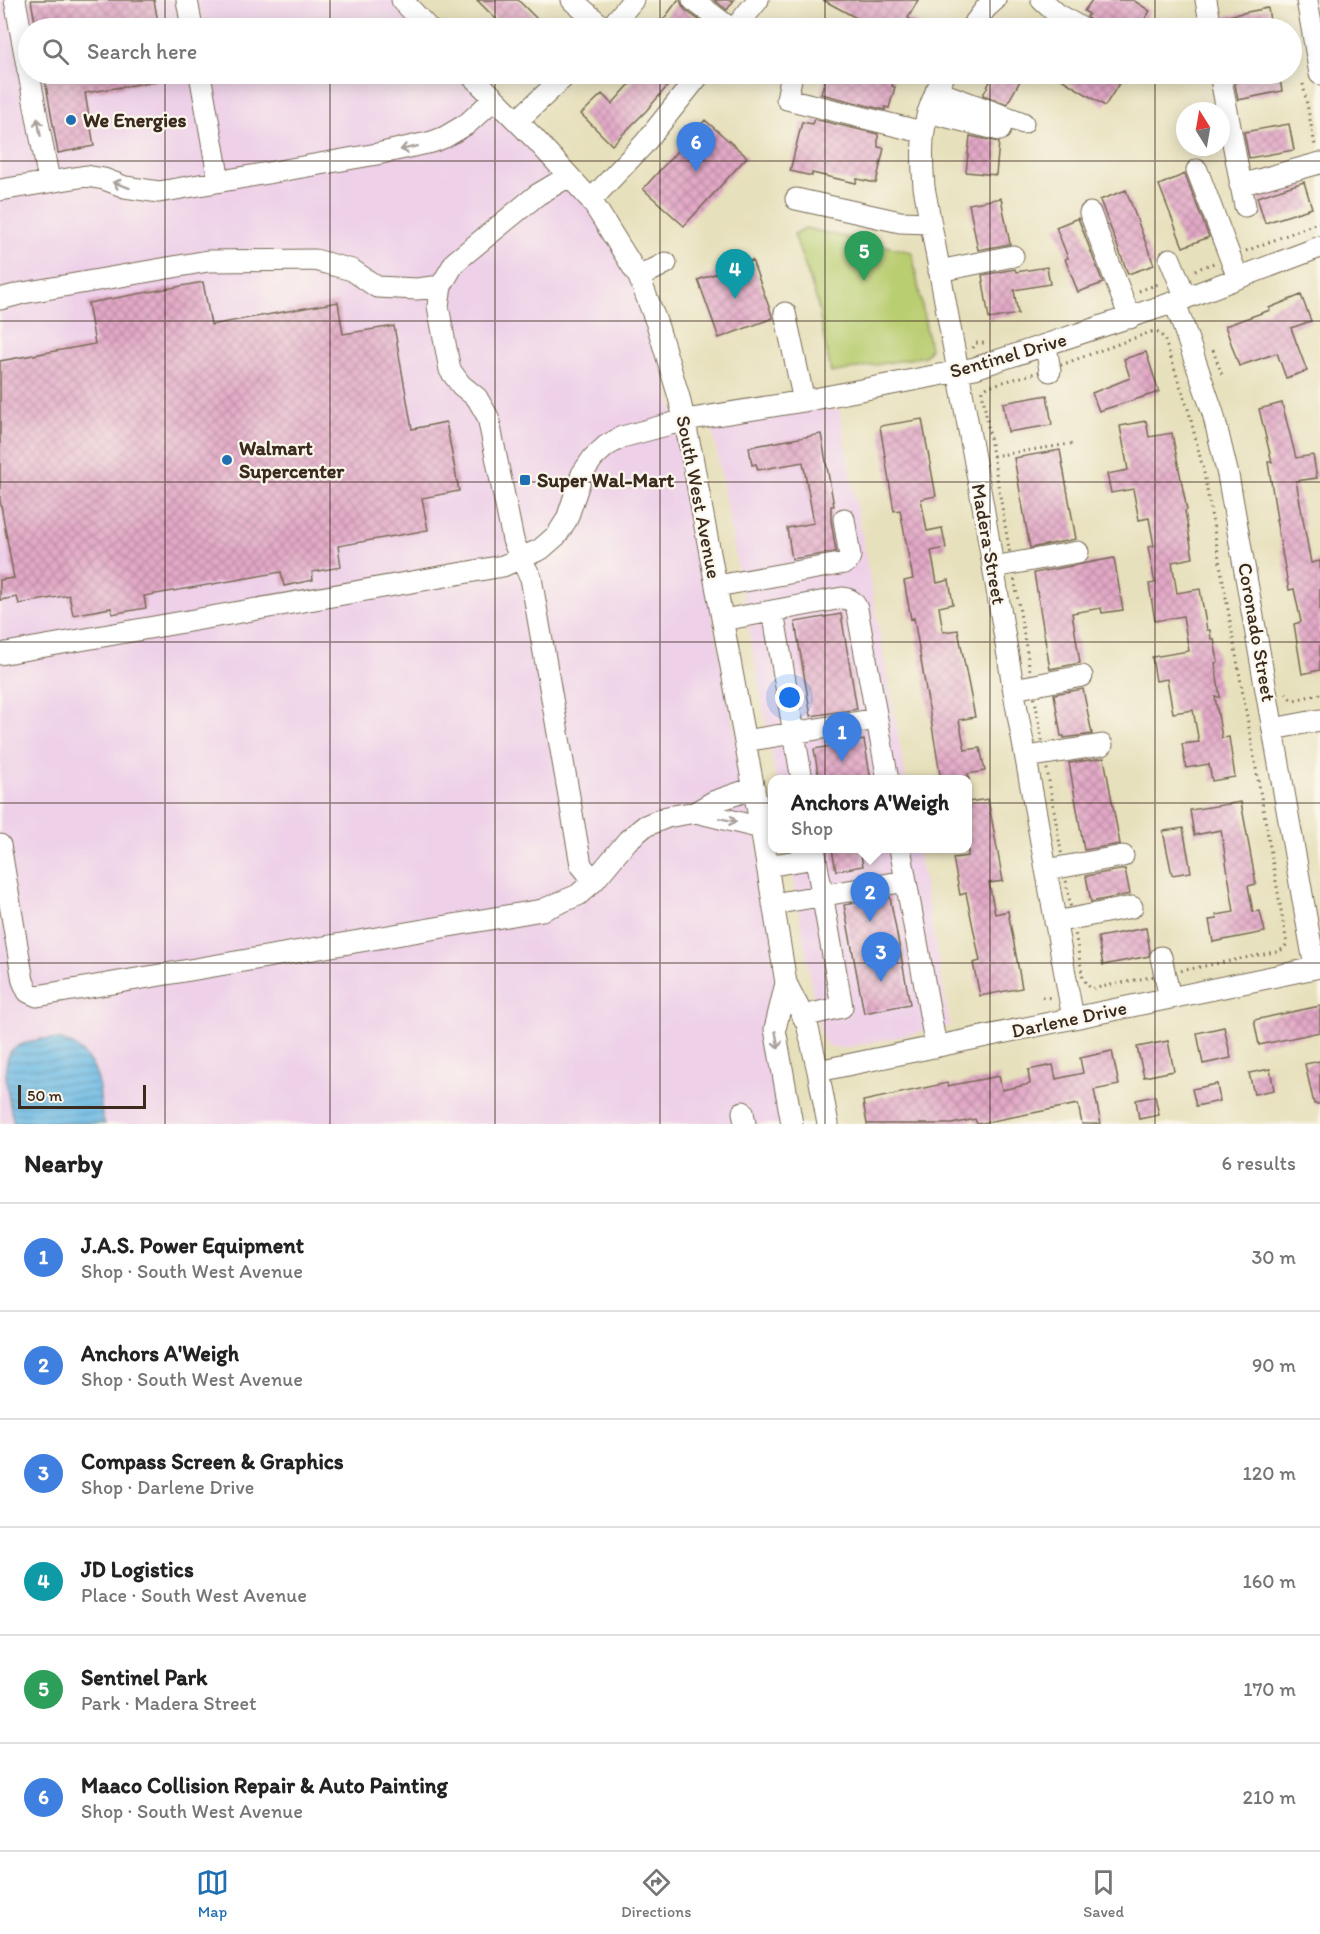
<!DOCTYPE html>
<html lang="en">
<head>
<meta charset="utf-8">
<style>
	:root { --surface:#fff; --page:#f6f6f6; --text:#222; --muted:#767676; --line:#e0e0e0; --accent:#1f6fb2 }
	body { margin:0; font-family:Itim,sans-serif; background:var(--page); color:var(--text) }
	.compass { position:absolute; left:1176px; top:102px; width:54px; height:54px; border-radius:50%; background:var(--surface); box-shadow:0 3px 15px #0003; rotate:349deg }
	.scale { position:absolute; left:18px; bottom:15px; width:128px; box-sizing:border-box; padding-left:6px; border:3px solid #3b2a1e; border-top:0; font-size:16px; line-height:21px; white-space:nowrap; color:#3b2a1e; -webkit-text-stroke:4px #fbf7ec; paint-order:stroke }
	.you { position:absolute; left:790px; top:698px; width:21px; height:21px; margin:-15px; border:4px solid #fff; border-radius:50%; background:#1a73e8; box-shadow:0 0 0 9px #1a73e833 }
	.badge { display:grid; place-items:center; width:39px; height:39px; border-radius:50%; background:var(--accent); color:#fff; font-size:20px; font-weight:700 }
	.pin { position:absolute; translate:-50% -50px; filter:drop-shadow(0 2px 3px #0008) }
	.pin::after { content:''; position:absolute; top:32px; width:21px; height:18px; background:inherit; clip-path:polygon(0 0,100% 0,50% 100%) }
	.popup { position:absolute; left:768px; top:775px; width:204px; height:78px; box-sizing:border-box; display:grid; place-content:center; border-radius:12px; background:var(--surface); filter:drop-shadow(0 2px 4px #0005); font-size:20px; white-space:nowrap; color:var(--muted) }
	.popup b { font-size:22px; color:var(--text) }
	.popup::after { content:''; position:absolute; left:50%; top:100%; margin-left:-12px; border:12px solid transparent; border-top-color:var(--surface) }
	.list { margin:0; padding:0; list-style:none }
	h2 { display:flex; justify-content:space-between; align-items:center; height:78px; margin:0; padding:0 24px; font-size:26px }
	h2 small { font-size:20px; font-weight:400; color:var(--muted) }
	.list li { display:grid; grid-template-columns:39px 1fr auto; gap:18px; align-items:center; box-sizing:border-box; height:108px; padding:0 24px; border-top:2px solid var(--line) }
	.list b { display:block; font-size:22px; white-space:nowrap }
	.list p { margin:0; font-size:20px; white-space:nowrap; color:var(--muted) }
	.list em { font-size:20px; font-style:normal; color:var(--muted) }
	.icon { flex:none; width:33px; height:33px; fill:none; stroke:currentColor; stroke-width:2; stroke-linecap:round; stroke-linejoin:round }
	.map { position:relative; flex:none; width:1320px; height:1124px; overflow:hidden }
	.search { position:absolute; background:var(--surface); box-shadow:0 3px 15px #0003; left:18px; right:18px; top:18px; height:66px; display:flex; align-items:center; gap:15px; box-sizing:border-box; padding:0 21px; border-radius:33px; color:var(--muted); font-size:22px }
	.sheet { height:726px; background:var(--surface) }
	nav { display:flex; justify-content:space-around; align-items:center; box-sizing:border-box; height:84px; border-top:2px solid var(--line); background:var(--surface); font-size:16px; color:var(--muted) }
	nav a { display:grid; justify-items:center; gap:3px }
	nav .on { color:var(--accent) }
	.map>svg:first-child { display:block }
	.built { fill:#eed0e8 }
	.green { fill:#b9cd71; stroke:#7a7c48; stroke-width:1.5 }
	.water { fill:url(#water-rules); stroke:#527180; stroke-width:1.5 }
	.building { fill:url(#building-cross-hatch) }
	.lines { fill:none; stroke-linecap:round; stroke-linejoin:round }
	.minor-casing { stroke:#776a55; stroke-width:23 }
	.path { stroke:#776a55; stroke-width:3; stroke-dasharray:1.5 4.5; stroke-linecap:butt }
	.minor { stroke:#fff; stroke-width:21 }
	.oneway { stroke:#a79f9a }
	.grid { fill:none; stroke:#3b2a1e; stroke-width:1.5; stroke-opacity:0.55 }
	.poi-dot { fill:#1f6fb2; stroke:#fbf7ec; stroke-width:2 }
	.labels { text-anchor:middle; stroke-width:4.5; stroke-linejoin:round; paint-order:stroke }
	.poi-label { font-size:20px; font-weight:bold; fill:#3b2a1e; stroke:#fbf7ec; text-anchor:start }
	.street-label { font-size:20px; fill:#3b2a1e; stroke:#fbf7ec }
</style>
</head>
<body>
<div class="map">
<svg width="1320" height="1124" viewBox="0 0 1320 1124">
	<defs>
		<pattern id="water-rules" width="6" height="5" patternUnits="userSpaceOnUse" patternTransform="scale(1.5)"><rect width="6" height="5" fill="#68b8e3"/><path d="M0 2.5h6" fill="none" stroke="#5796b7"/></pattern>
		<pattern id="building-cross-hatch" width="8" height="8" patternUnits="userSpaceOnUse" patternTransform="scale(1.5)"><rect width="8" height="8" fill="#e3a9c7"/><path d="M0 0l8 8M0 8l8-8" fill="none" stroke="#b98aa1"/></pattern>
	</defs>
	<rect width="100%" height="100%" fill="#fbf7ec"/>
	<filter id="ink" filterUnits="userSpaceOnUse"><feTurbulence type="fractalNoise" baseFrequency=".0167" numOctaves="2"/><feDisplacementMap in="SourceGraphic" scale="12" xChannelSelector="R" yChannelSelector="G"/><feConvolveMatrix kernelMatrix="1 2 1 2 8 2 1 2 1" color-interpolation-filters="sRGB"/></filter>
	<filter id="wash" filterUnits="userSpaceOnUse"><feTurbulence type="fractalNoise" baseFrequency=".008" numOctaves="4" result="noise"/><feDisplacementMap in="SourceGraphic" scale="24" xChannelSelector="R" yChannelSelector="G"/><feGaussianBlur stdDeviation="1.35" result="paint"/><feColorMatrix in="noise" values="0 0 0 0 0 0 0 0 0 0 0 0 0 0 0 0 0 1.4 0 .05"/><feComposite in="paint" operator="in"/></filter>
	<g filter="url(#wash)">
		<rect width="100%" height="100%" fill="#e7e0bc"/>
		<path class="built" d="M0,0H399L426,28H28V74H468L590,202L656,324L784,984L773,1027L790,1124H0Z
			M839,409L906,779H776L711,420L751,413Z
			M788,849H918L950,1026L844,1048L832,1047L824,1042L819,1028Z"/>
		<path class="green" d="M805,228L912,252L930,349L925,356L831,373L817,301L794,234Z"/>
		<path class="water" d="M42,1039C48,1040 55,1039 61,1040C79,1045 95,1064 98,1081C101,1096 99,1110 105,1124H14C10,1106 0,1065 11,1051C19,1043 32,1042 42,1039Z"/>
		<g id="blocks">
			<path class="building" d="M31,0H154L159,28H36Z
				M477,0H518L546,28H505Z
				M678,0H680L682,5L685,10L710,28H657Z
				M714,0H734L727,10Z
				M823,0H918L908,18L926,28H875Z
				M1092,0H1133L1150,11L1139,28H1095L1087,17L1089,14L1084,11Z
				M1268,8L1271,28H1223L1222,17Z
				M44,74H157V81L85,93L94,146L58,153Z
				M639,74H678L646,111L612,145L581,114L602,94L612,104Z
				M826,74H895L892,86L895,87L889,108L885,107V110L821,94Z
				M994,74H1024L1007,104L983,95Z
				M1053,74H1125L1105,106Z
				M1233,74H1279L1282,91L1238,100Z
				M814,119L878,134V147L884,148L876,183L857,179L856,183L812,173V176L790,171L802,122L812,124Z
				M705,120L747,157L684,226L643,189Z
				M1289,124L1294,150L1249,158L1244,132Z
				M970,136L999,142L996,175L966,172Z
				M1185,174L1209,237L1183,247L1159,185Z
				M1304,182L1312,208L1265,223L1257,197Z
				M1126,190L1154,265L1128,274L1100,200Z
				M1001,198L1010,244L978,250L969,204Z
				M1078,218L1103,283L1078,292L1065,259L1068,258L1056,227Z
				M752,260L773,318L719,338L698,280Z
				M1047,267L1050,284L1014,290L1018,314L989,319L982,275L1015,269L1016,272Z
				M203,282L211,325L338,302L343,334L394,326L412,429L446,422L459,491L422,498L428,530L338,546L341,567L312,572L313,580L284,586L281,572L144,596L146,608L112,614L111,608L73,615L69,595L19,604L17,597L0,600V580L14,578L0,500V361L95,344L88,303Z
				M1301,295L1311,321L1291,328L1307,371L1286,378L1277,353L1239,366L1225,326L1270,310L1269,308Z
				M1146,352L1159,392L1099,411L1092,393L1130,378L1124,359Z
				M1047,395L1052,425L1008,432L1003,403Z
				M1282,403L1296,458L1313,455L1317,478L1296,481L1311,563L1320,561V670L1302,674L1294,624L1301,622L1294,589L1289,590L1276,519H1277L1268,462H1272L1259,409Z
				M922,419L936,496L921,499L927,531L942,528L946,548L931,551L937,583L949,580L953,604L939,607L943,632L958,630L975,717L959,720L965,750L980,748L985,771L968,774L969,780H941L914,618L911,619L904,581L913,579L900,510L894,511L880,426Z
				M1146,421L1149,437L1172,433L1187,510L1185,511L1193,558L1172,562L1177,593L1200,589L1207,630H1210L1211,639H1214L1218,662L1215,663L1220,697H1215L1222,738L1229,737L1235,777L1212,781L1209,764L1186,768L1182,744L1199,742L1193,710L1173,713L1167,679L1156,681L1152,657L1189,651L1183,616L1155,621L1149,584L1155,583L1148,547L1154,546L1149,518L1139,520L1133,489L1111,493L1107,474L1128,470L1120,426Z
				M821,434L834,506H831V520L836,552L792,559L787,528L814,523L803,462L758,470L756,464L752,465L749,447Z
				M1060,450L1076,539L1030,548L1014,458Z
				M1114,558L1123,610L1102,613L1101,608L1072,613L1080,663L1050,669L1034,573Z
				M841,614L857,709L811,716L795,622Z
				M1083,689L1092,734L1064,738V736H1061L1054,694Z
				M864,740L871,780H819L814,749Z
				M1104,758L1120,844L1084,850L1069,763Z
				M988,799L1003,881L989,883L995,914L1008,911L1022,988L980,996L973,963L980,961L966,893L960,895L953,858L968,856V802Z
				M1241,802L1256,884L1248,886L1253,912L1260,911L1265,932L1213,942L1209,920L1217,919L1216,915L1234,912L1221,830L1194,835L1190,810Z
				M1183,828L1191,872L1172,875L1163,831Z
				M832,849H860L863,866L836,871Z
				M1125,869L1130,894L1091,902L1086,876Z
				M890,897L910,1004L864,1013L844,905Z
				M1146,928L1150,951L1149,956L1103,965L1098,937Z
				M1320,1006V1032L1259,1045L1254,1020Z
				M1224,1027L1231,1058L1203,1064L1197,1033Z
				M1168,1041L1174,1071L1144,1077L1137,1047Z
				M1112,1051L1119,1085L1094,1090L1101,1124H1082L1078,1104L977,1124L975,1119L952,1124H867L863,1101L947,1083L948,1086L999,1076L1002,1090L1030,1084L1028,1070L1053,1065L1056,1079L1083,1073L1080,1058Z
				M1320,1061V1104H1314L1305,1064Z
				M1270,1069L1274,1090L1254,1094L1249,1073Z
				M1217,1084L1220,1101L1196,1106L1192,1089Z
				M1155,1096L1159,1115L1139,1119L1136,1100Z"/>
		</g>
	</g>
	<g filter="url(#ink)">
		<use href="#blocks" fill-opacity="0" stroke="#776a55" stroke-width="1.5"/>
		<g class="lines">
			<defs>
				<path id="minor" d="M15,0L28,71
					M187,0L192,28
					M402,0L428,28
					M572,0L604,28
					M693,0L730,28
					M1042,0L1056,13L1081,28
					M1206,0L1211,28
					M1307,0L1320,74
					M610,28L633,0
					M735,28L758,0
					M971,28L986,8L995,0
					M29,74L49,181
					M200,74L219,181
					M470,74L535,139L591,200L639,277L657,324L679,397L691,451L761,828L786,983L807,1024L818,1071L828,1124
					M792,74L787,99L922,132
					M945,74C922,116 920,139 924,187L983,506L1016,704L1073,1018
					M1220,74L1245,206
					M936,91L1023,123
					M928,112L1000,130
					M517,121L567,74
					M1197,170L1238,278
					M569,176L537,195L455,262L441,286L438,306L450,370L461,385L477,398L488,417L513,540L521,559L531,578L581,865L594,881
					M1240,185L1320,163
					M0,190L86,176L104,179L125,187L159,192L377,154L432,142L445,137L467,124L494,99
					M796,199L900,222L930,223
					M591,200L644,144L700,74
					M1090,213L1130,318
					M1170,259L1186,298
					M939,271L1013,256
					M639,277L666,263
					M0,299L23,293L208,261L315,260L352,270L377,287L417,289L441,286
					M1175,302L1213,413L1228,475L1315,968
					M785,313L804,401
					M1046,346L1050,371
					M993,567L1078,552
					M717,586L845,563L848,561L850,556L844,519
					M773,611L802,780
					M723,620L842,598C850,599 854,601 857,609L888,780
					M0,654L503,566L541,549L557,535L567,519L582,474L593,458L606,446L622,437L685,420L804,401L975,368L1175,302L1320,247
					M1014,689L1082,676
					M1273,729L1320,720
					M745,741L877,719
					M1027,757L1102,745
					M696,812L761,828
					M0,845L23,981L28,992L37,996L542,910L578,895L594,881L628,840L645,826L667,817L696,812L713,802L754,788
					M900,848L936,1047
					M767,866L815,858
					M1046,870L1123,856
					M773,904L906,881
					M1055,922L1132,907
					M1161,957L1170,998
					M786,983L775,1029L792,1124
					M803,1016L842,1007L814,848
					M818,1071L1320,967
					M743,1112L745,1124"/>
			</defs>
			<use href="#minor" class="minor-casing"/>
			<path class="path" d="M1303,84L1315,145
				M1246,251L1320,222
				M1195,270L1214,263
				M1139,291L1161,283
				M1151,332H1158L1164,338L1189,412L1204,473L1287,944L1283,949L1279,951L1091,989L1083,979L982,391L989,386L1050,369Z
				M973,348L976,343H985
				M1213,350L1222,375
				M993,456L1076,443
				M1286,693L1290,698L1294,700L1320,694
				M1042,997L1052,998"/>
			<use href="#minor" class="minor"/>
		</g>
		<defs><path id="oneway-shaft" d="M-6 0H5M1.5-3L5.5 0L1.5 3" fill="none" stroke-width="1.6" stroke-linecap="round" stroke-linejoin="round" transform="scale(1.5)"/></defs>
		<g class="oneway">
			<use href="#oneway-shaft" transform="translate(39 127) rotate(-100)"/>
			<use href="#oneway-shaft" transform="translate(409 148) rotate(168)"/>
			<use href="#oneway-shaft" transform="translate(121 185) rotate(-161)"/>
			<use href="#oneway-shaft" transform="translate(728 820) rotate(12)"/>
			<use href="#oneway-shaft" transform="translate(777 1040) rotate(80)"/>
		</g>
	</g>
	<path class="grid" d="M165,0V28M330,0V28M495,0V28M660,0V28M825,0V28M990,0V28M1155,0V28M165,74V1124M330,74V1124M495,74V1124M660,74V1124M825,74V1124M990,74V1124M1155,74V1124M0,161H1320M0,321H1320M0,482H1320M0,642H1320M0,803H1320M0,963H1320"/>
	<g class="poi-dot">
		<circle cx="71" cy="120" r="6"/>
		<circle cx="227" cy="460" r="6"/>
		<rect x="519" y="474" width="12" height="12" rx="3"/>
	</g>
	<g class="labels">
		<g class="poi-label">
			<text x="83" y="127">We Energies</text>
			<text x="239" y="455">Walmart<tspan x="239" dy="23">Supercenter</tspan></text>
			<text x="537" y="487">Super Wal-Mart</text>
		</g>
		<g class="street-label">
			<text transform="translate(1008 355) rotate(-16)" y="7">Sentinel Drive</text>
			<text transform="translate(699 497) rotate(79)" y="7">South West Avenue</text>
			<text transform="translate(989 544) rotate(80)" y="7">Madera Street</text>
			<text transform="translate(1257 632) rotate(80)" y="7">Coronado Street</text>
			<text transform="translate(1069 1019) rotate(-12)" y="7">Darlene Drive</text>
		</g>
	</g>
</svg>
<svg class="compass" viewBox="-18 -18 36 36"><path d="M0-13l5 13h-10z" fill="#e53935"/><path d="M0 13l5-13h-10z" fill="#767676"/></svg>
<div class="scale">50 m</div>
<div class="you"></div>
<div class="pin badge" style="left:842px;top:762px;background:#3f7fe0">1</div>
<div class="pin badge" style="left:870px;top:922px;background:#3f7fe0">2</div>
<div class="popup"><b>Anchors A'Weigh</b>Shop</div>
<div class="pin badge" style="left:881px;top:982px;background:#3f7fe0">3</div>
<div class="pin badge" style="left:735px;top:299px;background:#0f9aa8">4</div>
<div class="pin badge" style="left:864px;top:281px;background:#2e9e5b">5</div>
<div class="pin badge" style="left:696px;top:172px;background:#3f7fe0">6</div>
<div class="search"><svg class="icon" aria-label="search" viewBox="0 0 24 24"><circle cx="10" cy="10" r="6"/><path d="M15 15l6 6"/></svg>Search here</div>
</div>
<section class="sheet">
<h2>Nearby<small>6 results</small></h2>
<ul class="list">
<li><span class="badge" style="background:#3f7fe0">1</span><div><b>J.A.S. Power Equipment</b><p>Shop · South West Avenue</p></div><em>30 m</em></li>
<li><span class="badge" style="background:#3f7fe0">2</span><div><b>Anchors A'Weigh</b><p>Shop · South West Avenue</p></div><em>90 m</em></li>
<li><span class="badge" style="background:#3f7fe0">3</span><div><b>Compass Screen &amp; Graphics</b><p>Shop · Darlene Drive</p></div><em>120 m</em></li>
<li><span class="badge" style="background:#0f9aa8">4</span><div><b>JD Logistics</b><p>Place · South West Avenue</p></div><em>160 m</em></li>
<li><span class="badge" style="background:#2e9e5b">5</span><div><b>Sentinel Park</b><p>Park · Madera Street</p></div><em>170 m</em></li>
<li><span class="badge" style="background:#3f7fe0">6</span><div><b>Maaco Collision Repair &amp; Auto Painting</b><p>Shop · South West Avenue</p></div><em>210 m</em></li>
</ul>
</section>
<nav>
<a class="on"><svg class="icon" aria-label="map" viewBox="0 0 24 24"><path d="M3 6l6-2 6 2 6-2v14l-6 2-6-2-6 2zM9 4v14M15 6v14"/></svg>Map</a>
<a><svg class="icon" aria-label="directions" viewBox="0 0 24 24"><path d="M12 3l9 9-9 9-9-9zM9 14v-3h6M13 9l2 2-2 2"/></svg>Directions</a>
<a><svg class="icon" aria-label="saved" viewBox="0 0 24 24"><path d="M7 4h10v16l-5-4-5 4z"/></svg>Saved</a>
</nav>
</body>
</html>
